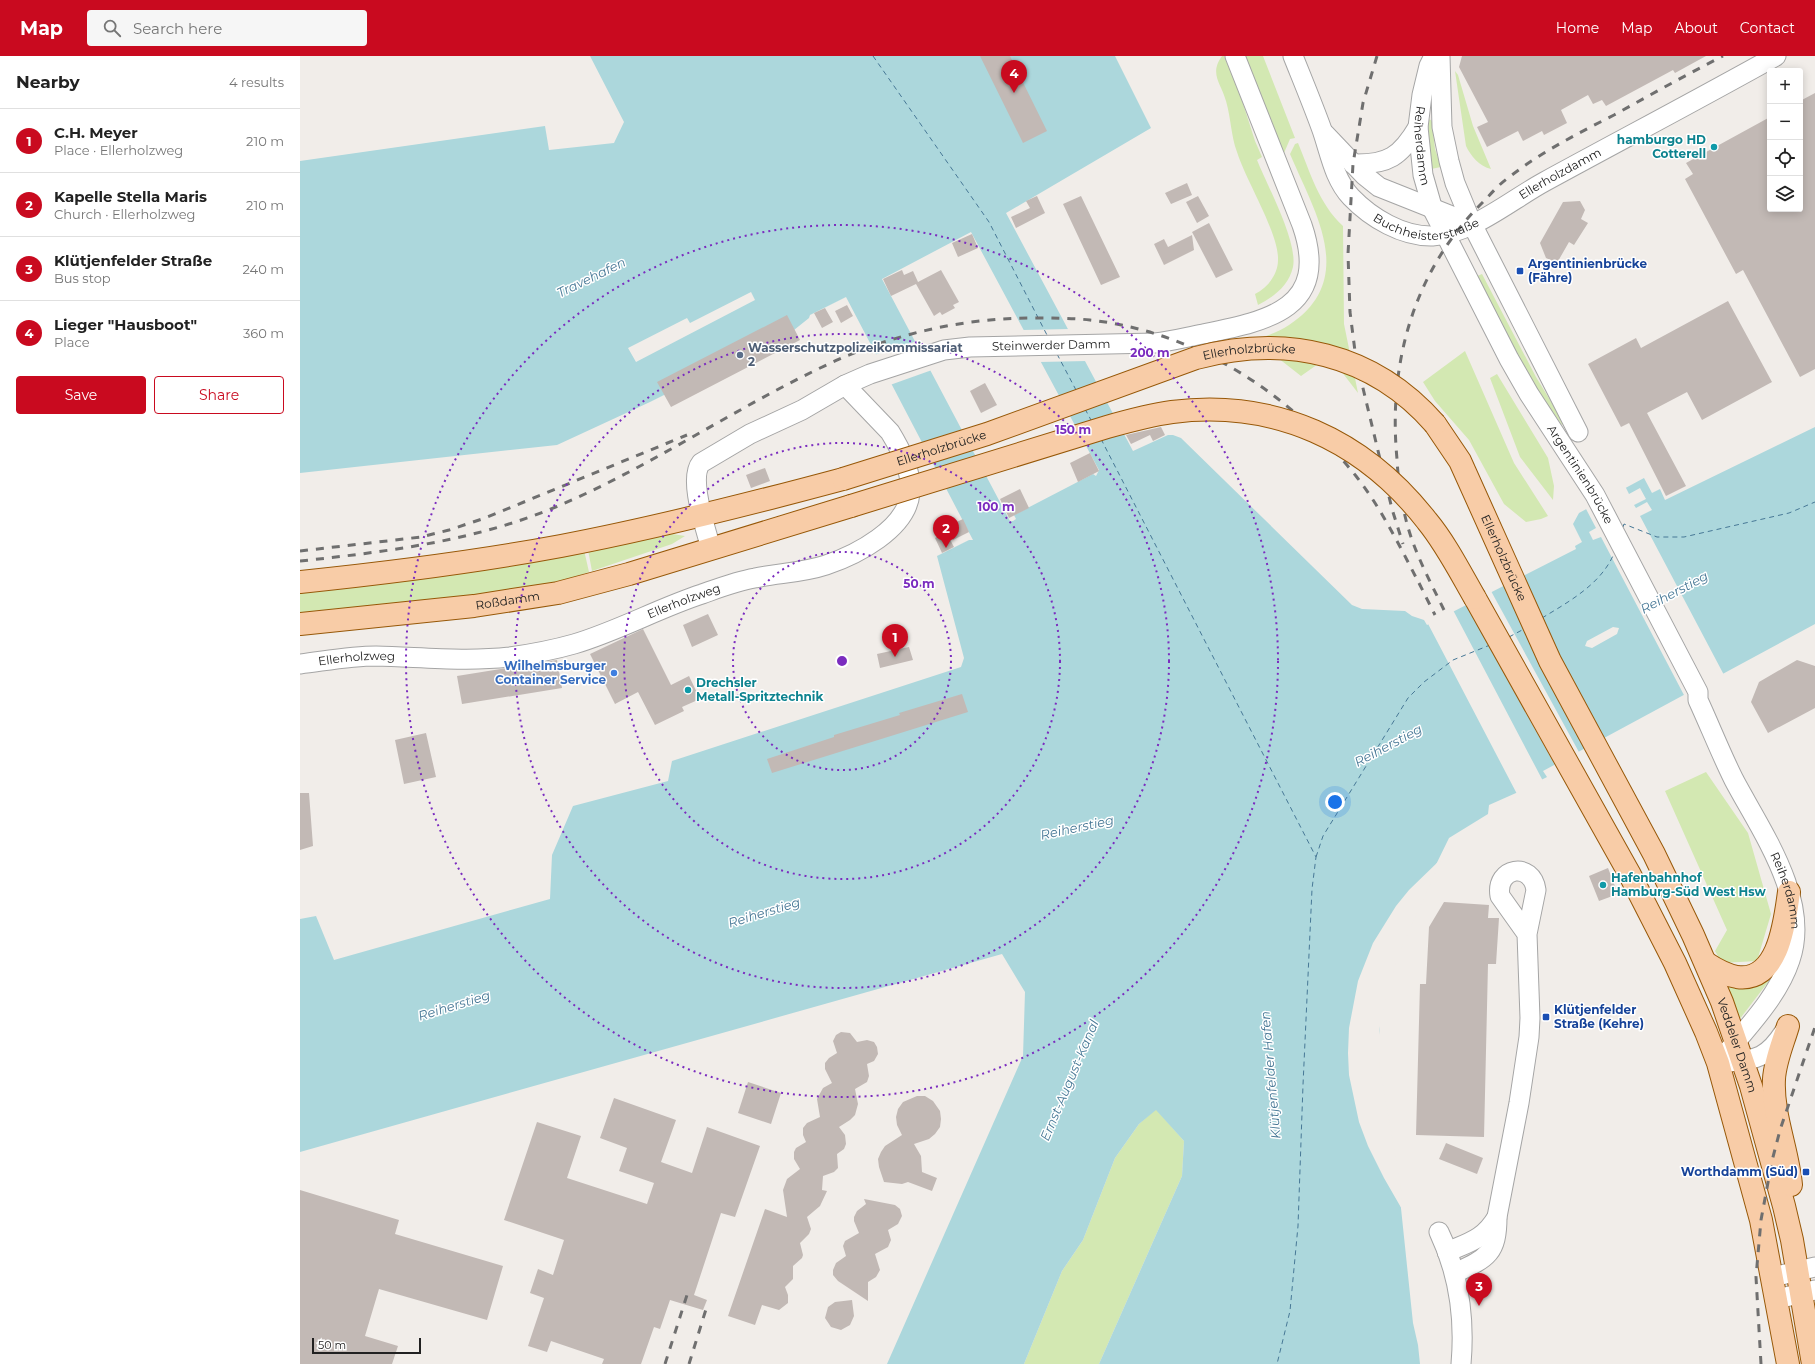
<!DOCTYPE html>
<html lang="en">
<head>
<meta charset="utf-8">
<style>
	:root { --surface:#fff; --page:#f6f6f6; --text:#222; --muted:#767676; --line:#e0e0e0; --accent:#c90a1f }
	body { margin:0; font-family:Montserrat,sans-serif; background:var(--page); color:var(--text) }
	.controls { position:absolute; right:12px; top:12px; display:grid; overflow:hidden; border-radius:4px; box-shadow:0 2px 10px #0003 }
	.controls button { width:36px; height:36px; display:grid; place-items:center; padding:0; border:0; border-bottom:1px solid var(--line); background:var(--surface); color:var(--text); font:20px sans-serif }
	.scale { position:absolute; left:12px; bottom:10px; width:109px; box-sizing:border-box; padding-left:4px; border:2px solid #212121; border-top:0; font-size:11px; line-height:14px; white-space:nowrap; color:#212121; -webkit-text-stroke:3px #fff; paint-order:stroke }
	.you { position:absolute; left:1035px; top:746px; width:14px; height:14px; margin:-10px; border:3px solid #fff; border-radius:50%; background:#1a73e8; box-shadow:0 0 0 6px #1a73e833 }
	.badge { display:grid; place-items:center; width:26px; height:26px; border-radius:50%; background:var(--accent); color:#fff; font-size:13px; font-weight:700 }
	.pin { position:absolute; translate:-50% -33px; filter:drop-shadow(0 1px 2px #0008) }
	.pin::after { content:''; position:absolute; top:21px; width:14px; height:12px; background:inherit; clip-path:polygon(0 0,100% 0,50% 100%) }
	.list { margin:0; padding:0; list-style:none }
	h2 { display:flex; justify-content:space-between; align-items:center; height:52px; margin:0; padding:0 16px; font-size:17px }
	h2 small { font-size:13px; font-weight:400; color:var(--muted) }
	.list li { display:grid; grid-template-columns:26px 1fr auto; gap:12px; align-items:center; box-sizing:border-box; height:64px; padding:0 16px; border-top:1px solid var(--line) }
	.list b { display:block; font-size:15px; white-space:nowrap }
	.list p { margin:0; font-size:13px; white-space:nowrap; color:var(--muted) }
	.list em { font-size:13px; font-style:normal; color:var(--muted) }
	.actions { display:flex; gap:8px; padding:12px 16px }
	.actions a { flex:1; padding:9px 0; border:1px solid var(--accent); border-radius:4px; text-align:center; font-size:14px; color:var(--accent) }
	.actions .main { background:var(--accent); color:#fff }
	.icon { flex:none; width:22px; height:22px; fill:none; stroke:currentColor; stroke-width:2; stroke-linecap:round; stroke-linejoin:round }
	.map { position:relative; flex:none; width:1515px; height:1308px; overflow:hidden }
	header { display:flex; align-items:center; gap:24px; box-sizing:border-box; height:56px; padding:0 20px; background:var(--accent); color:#fff }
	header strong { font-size:19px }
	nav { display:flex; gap:22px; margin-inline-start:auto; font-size:14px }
	.search { width:280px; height:36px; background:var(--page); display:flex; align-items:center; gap:10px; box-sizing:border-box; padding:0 14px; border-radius:4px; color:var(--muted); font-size:15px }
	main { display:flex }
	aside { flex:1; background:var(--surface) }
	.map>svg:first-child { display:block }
	.grass { fill:#d3e8b2 }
	.water { fill:#acd7dc; fill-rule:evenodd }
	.pier { fill:#f1ede9 }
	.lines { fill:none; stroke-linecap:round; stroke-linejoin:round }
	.ferry { stroke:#477896; stroke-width:1; stroke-dasharray:5 4; stroke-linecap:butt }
	.building { fill:#c2b9b5 }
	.minor-casing { stroke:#a5a5a5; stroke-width:21 }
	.major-casing { stroke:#975808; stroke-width:24 }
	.minor { stroke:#fff; stroke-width:19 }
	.major { stroke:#f8cca7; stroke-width:22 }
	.rail { stroke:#6f6f6f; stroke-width:3; stroke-dasharray:8 8; stroke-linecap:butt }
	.major-bridge-casing { stroke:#975808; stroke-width:24; stroke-linecap:butt }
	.major-bridge { stroke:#f8cca7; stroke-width:22 }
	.ring { fill:none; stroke:#7b2cbf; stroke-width:2; stroke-dasharray:2 4 }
	.culture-dot { fill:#0f9aa8; stroke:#fff; stroke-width:1.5 }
	.transit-dot { fill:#1a4fb4; stroke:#fff; stroke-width:1.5 }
	.service-dot { fill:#5c6f8a; stroke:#fff; stroke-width:1.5 }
	.shop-dot { fill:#3f7fe0; stroke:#fff; stroke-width:1.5 }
	.labels { text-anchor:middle; stroke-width:3; stroke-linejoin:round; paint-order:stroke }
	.culture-label { font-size:12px; font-weight:bold; fill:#0d838f; stroke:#fff; text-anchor:start }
	.street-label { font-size:12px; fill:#212121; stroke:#fff }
	.transit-label { font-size:12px; font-weight:bold; fill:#164399; stroke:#fff; text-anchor:start }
	.service-label { font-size:12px; font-weight:bold; fill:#4e5e75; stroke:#fff; text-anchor:start }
	.shop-label { font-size:12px; font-weight:bold; fill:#366cbe; stroke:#fff; text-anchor:end }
	.water-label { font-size:13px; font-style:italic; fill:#477896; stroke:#fff }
	.centre { fill:#7b2cbf; stroke:#fff; stroke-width:2 }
	.ring-label { font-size:12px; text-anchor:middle; font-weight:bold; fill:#7b2cbf; stroke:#fff; stroke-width:3; stroke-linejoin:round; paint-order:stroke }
</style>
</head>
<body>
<header>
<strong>Map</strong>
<div class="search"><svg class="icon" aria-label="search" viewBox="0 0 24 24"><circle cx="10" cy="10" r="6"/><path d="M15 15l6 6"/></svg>Search here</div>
<nav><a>Home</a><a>Map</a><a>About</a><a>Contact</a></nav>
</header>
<main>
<aside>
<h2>Nearby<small>4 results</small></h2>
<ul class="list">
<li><span class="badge">1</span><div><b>C.H. Meyer</b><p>Place · Ellerholzweg</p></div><em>210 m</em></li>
<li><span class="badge">2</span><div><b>Kapelle Stella Maris</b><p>Church · Ellerholzweg</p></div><em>210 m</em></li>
<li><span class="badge">3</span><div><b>Klütjenfelder Straße</b><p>Bus stop</p></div><em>240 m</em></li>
<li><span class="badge">4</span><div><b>Lieger &quot;Hausboot&quot;</b><p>Place</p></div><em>360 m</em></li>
</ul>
<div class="actions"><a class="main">Save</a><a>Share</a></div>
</aside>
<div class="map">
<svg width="1515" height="1308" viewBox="0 0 1515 1308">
	<rect width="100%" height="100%" fill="#f1ede9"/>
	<path class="grass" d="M922,0H924L940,38L955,85L962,101L957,104C967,129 998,186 993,211C989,229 974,241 958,249L955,238C967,232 978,219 978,204C979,177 946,125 937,96C931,80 931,62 926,45C921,27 909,18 922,0Z
		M944,0H963L995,82L990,83L984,97Z
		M1155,15L1158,19L1173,70L1191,113C1180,111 1170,99 1166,90Z
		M1128,63L1131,64L1132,66L1135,93L1141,111L1131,113L1127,67Z
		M998,87C1010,116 1019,148 1043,170L1044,268L1058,337L1038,311L1018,308L1001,320L955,284C966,280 979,276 989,269C1058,223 1015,157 990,98L995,88Z
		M1182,218L1236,321L1264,367L1262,369L1231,325L1175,221Z
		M1165,295L1214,407L1248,460L1241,463L1226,466L1204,448L1169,384L1135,345L1123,326Z
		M1197,318L1248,402L1254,430L1253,444L1220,401L1190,322Z
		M366,477L385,480L372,488L292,515L288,494Z
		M284,494L289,516L258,527L189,538L0,560V532Z
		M1406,716L1448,777L1471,858L1457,905L1422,907L1415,895L1427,874L1365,735Z
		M1475,917L1439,964L1424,926Z
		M856,1053L884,1085L882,1120L799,1308H724L762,1215L783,1184L815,1102L839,1068Z"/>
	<path class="water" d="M290,0H815L851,72L706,157L833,395L868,379H873L881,382L1052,549L1062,553L1105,555L1112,560L1124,564L1127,569L1276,493L1275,490L1282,486L1273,468L1279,457L1344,422L1352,437L1360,433L1365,444L1515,371V568L1243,715L1247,721L1216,737L1189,749L1188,758L1149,782L1127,827L1098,895L1081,952L1077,1006L1099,1133L1113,1267L1118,1289L1120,1308H799L882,1120L884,1085L856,1054L839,1068L815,1102L783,1184L762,1215L724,1308H587L723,1000L725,936L702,898L0,1096V863L16,860L34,904L250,843L252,799L273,750L368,725L372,705L661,611L664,602L637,500L669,484H673L546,241L510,259L509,262L494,274L350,346L257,389L0,417V105L245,70L249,94L314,87L324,66ZM671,176L799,414L796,420L793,418L714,459L716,463L713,465H710L582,223ZM1313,571L1319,572L1317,578L1292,592L1285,590L1287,585Z"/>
	<path class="pier" d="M451,236L455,244L336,306L328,292L387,262L390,267Z
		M770,273L787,305L739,306L722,274Z
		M617,285L632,314L590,329L574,299Z
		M1325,430L1329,438L1340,432L1346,443L1334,449L1336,452L1347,446L1352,454L1340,460L1424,619L1385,641L1301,481L1293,484L1289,476L1296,472L1285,451Z
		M1191,535L1280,698L1256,711L1165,547Z
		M1153,554L1243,725L1217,738L1126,564L1127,567Z
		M1142,802L1100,895L1089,929L1079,975V1006L1101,1133L1103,1155L1084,1122L1068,1090L1059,1066L1049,1019L1048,997L1049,972L1058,925L1073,887L1096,850L1109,834Z"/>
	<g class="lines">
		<path class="ferry" d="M573,0L689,166L748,281
			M757,298L776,334
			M785,353L791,364
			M801,383L1016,801L1012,833L1003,1029L998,1170L990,1255L977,1308
			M1323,471L1324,468L1357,481H1384L1489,457L1515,446
			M1242,562C1270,545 1303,527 1315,495
			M1209,581L1224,573
			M1016,801L1023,780L1108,642L1124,626L1153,604L1190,589"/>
	</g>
	<path class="building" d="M680,0H710L747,75L723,87Z
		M1162,0H1406L1375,17L1373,14L1306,50L1302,44L1293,48L1288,39L1261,54L1267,67L1244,79L1242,75L1223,85L1218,75L1187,91L1177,71L1188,66L1159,11Z
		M1515,37V313L1500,321L1443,214L1436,218L1385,123L1393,118L1386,107L1470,61V153H1500V45Z
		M887,127L892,139L871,148L865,137Z
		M737,140L745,157L716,172L711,161L730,152L726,145Z
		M781,140L820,221L801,229L763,148Z
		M898,140L909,160L897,167L886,146Z
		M1280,145L1285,154L1281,163L1288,167L1274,189L1269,186L1257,207L1246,202L1240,187L1263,146Z
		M909,167L933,214L916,222L892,176Z
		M672,178L678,192L658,201L652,187Z
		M892,179L894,194L864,209L854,188L864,183L868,191Z
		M602,214L604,219L613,215L618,226L641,214L659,246L653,249L655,252L642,259L640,256L634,260L616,228L591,240L583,223Z
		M1428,245L1472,326L1402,364L1387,336L1347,357L1386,430L1366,440L1329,367L1321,371L1288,308L1336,282L1341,292Z
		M547,249L553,260L541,267L535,255Z
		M525,252L533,266L522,272L514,257Z
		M487,259L500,284L371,351L357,326Z
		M685,327L697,349L681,357L670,335Z
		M861,371L865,379L853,385L850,379L831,388L826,379Z
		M790,397L799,415L778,426L770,407Z
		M465,412L470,425L451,432L446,419Z
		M720,433L729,452L709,462L700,443Z
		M663,463L669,476L653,484L648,470Z
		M646,476L654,491L642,497L635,482Z
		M408,558L418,579L392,591L383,569Z
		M343,573L371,629L389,620L400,643L382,651L384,655L355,669L338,636L315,648L290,598Z
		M609,591L613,604L580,612L577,598Z
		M257,604L262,632L162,648L157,620Z
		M1497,604L1515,610V652L1468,677L1451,646L1459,626Z
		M662,638L668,656L472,717L467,703L534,681V679L600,659L599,657Z
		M126,677L136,721L104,728L95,684Z
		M0,737H9L13,790L0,794Z
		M1308,812L1318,838L1299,845L1289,820Z
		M1144,846L1189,849L1188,862H1199L1196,908H1188L1184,1081L1116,1079L1120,928H1126L1129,871Z
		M541,976L550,977L557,986L567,984L574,986L577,991L578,998L574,1005L567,1008L569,1020L567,1026L555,1033L558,1048L555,1059L550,1064L539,1071L545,1079L546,1088L544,1093L537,1098L538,1112L534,1116L523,1120L522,1134L527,1135L520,1150L507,1161L511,1173L509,1178L500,1187L503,1199L502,1202L493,1210V1223L485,1231L488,1239V1247L479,1254L462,1249L455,1269L428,1260L465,1153L487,1161L483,1134L487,1123L500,1113L494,1103V1096L496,1092L506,1086L503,1079V1072L507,1067L520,1061L517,1043L523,1032L532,1027L525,1013V1007L529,1002L537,997L533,985L536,979Z
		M448,1026L481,1037L471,1068L438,1057Z
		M617,1040H625L633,1045L640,1055L641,1063L640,1071L635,1078L629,1083L614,1088L621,1100L622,1116L637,1122L632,1135L608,1126L602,1128L584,1126L579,1111L578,1103L581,1096L585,1090L602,1079L597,1069L596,1061L598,1053L603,1046Z
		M314,1042L376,1064L361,1106L392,1117L407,1071L460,1090L435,1161L421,1157L394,1239L407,1244L403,1254L370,1244L360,1273L354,1271L341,1308H302L304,1303L251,1285L247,1296L228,1290L244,1242L230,1237L238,1213L253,1219L264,1184L204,1164L237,1066L281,1080L267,1122L347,1148L354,1127L319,1115L327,1092L300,1082Z
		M1146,1087L1183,1102L1177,1118L1139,1103Z
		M0,1134L99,1164L95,1178L203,1210L187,1264L79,1233L65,1280L98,1290L92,1308H0Z
		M564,1143L595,1149L600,1153L602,1160L598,1168L588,1174L591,1184L588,1191L575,1198L580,1214L576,1221L568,1226V1245L538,1225L533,1219V1214L536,1207L546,1200L543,1190L545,1185L559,1177L554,1165V1161L557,1155L566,1148Z
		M552,1244L554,1260L550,1269L541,1274L531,1271L525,1262L528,1251L535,1246Z"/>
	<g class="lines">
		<defs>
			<g id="minor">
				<path id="s1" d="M993,0C1003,25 1013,49 1022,74C1030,97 1034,123 1051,141C1071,162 1103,181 1133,180C1171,178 1211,144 1244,126C1321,84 1399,43 1476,0"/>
				<path id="s2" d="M1134,0L1129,10L1122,39L1118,71L1123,119L1133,154L1209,303L1229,338L1295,439L1398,636V644C1410,670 1421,698 1434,724C1461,775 1511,844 1490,904C1477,943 1443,976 1418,1007"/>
				<path d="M1140,0L1142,71L1149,105L1155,127L1172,168L1278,376"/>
				<path d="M1025,78L1064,119L1079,131L1172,168"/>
				<path d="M1053,108C1088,109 1101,100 1118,71"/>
				<path id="s3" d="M411,493C406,473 388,423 401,407L450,378L502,354L545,329L570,318L644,294L670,291L855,287C872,285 887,281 903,278C967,265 1031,253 1002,169L935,0"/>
				<path id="s4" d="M0,608C25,605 51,600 76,600C120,601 165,606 210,601C231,598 253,594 274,588C318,575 359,552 402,538C419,532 437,525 455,522C478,517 502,517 526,509C556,499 607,473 610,437C612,415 601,394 590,376L545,329"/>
				<path d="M1429,1006C1457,1004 1468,1001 1484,976"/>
				<path d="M1139,1176C1159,1218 1165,1263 1161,1308"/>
				<path d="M1147,1196C1170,1186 1184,1183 1197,1161"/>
				<path d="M1155,1217C1187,1202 1197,1198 1197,1161L1219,1047L1229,981L1230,962L1227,878L1236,834C1232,805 1195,811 1200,840L1227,878"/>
				<path d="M1473,1221L1515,1211"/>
				<path d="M1477,1243L1515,1234"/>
			</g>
			<g id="major">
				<path id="s5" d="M1135,368L1160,405L1250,605L1354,798L1393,879L1422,946L1451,1030L1484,1150L1492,1184L1513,1308"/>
				<path d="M0,526C87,517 175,506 261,490C356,472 450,448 543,423"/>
				<path d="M1175,542L1329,817L1375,907L1406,976L1418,1007L1461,1164L1488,1308"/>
				<path id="s6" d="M0,568L174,550L258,537L329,518L551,450"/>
				<path d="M1406,907C1415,913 1425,919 1437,921C1479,927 1485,864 1489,836"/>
				<path d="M1488,970C1483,987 1475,1005 1474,1023C1472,1059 1488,1094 1491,1129"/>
			</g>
		</defs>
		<use href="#minor" class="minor-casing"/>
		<use href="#major" class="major-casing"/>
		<use href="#minor" class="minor"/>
		<use href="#major" class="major"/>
		<path class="rail" d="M1077,0L1063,47L1053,108L1048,198L1050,256L1056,303L1092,453L1103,488
			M0,495L121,481L149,474L185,462L387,379
			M0,505C84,496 167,486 246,455C350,413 442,346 544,301C603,276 668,262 732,262C752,262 771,262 790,264C897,276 989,337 1056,420C1082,453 1101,493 1121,531
			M1119,527L1135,559
			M1144,554C1130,525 1114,496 1106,464C1101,444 1098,424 1097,403C1088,308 1113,216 1182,147C1190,139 1198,129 1208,122C1241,96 1277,78 1314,59C1350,39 1386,19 1423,0
			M365,1308L387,1239
			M389,1308L407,1250
			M1461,1308L1456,1221L1461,1164L1472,1105L1480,1074L1515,971"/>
		<defs>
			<g id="major-bridge">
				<path id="s7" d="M543,423L687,378L896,302C986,278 1073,297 1135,368"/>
				<path d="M551,450L807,371C828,365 850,359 872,356C975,343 1064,384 1127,465C1146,488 1160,516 1175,542"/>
			</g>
		</defs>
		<use href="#major-bridge" class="major-bridge-casing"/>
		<use href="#major-bridge" class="major-bridge"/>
	</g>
	<g class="ring">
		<circle cx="542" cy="605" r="109"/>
		<circle cx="542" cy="605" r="218"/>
		<circle cx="542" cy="605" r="327"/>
		<circle cx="542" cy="605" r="436"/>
	</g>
	<g class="culture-dot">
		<circle cx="1414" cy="91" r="4"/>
		<circle cx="388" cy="634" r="4"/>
		<circle cx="1303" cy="829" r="4"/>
	</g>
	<g class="transit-dot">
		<rect x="1216" y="211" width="8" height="8" rx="2"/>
		<rect x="1242" y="957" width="8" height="8" rx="2"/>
		<rect x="1502" y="1112" width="8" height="8" rx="2"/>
	</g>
	<circle class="service-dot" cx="440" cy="299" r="4"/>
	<circle class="shop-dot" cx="314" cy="617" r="4"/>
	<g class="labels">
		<g class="culture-label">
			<text x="1406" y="88" text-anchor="end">hamburgo HD<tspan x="1406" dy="14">Cotterell</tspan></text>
			<text x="396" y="631">Drechsler<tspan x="396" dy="14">Metall-Spritztechnik</tspan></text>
			<text x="1311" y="826">Hafenbahnhof<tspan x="1311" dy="14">Hamburg-Süd West Hsw</tspan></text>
		</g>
		<g class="street-label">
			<text dy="4" stroke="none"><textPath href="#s2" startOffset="92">Reiherdamm</textPath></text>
			<text dy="4" stroke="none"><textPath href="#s1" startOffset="389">Ellerholzdamm</textPath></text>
			<text dy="4" stroke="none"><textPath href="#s1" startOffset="239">Buchheisterstraße</textPath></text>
			<text dy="4" stroke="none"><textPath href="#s3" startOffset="465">Steinwerder Damm</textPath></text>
			<text dy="4" stroke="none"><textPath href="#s7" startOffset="427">Ellerholzbrücke</textPath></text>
			<text dy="4" stroke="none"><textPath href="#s7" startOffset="103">Ellerholzbrücke</textPath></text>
			<text dy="4" stroke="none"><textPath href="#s2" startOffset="461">Argentinienbrücke</textPath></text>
			<text dy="4" stroke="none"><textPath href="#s5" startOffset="151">Ellerholzbrücke</textPath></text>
			<text dy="4" stroke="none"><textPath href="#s6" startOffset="209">Roßdamm</textPath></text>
			<text dy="4" stroke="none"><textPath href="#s4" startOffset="394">Ellerholzweg</textPath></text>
			<text dy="4" stroke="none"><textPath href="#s4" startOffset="57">Ellerholzweg</textPath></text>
			<text dy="4" stroke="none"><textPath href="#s2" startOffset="927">Reiherdamm</textPath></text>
			<text dy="4" stroke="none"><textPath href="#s5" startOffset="692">Veddeler Damm</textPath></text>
		</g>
		<g class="transit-label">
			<text x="1228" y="212">Argentinienbrücke<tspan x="1228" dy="14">(Fähre)</tspan></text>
			<text x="1254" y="958">Klütjenfelder<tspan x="1254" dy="14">Straße (Kehre)</tspan></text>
			<text x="1498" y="1120" text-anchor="end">Worthdamm (Süd)</text>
		</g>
		<g class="service-label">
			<text x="448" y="296">Wasserschutzpolizeikommissariat<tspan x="448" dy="14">2</tspan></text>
		</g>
		<g class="shop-label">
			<text x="306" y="614">Wilhelmsburger<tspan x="306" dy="14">Container Service</tspan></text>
		</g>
		<g class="water-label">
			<text transform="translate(291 221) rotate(-26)" y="5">Travehafen</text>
			<text transform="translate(1374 536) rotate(-28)" y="5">Reiherstieg</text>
			<text transform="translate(1088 689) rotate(-28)" y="5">Reiherstieg</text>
			<text transform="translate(777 771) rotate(-12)" y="5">Reiherstieg</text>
			<text transform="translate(464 856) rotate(-17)" y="5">Reiherstieg</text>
			<text transform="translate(154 949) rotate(-17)" y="5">Reiherstieg</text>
			<text transform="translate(970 1019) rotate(-95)" y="5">Klütjenfelder Hafen</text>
			<text transform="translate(769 1024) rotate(-67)" y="5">Ernst-August-Kanal</text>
		</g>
	</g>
	<circle cx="542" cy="605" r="6" class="centre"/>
	<g class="ring-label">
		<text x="850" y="301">200 m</text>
		<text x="773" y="378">150 m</text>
		<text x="696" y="455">100 m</text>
		<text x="619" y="532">50 m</text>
	</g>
</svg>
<div class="controls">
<button>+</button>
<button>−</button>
<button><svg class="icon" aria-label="locate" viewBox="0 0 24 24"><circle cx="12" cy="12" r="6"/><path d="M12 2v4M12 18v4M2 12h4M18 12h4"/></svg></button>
<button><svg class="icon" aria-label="layers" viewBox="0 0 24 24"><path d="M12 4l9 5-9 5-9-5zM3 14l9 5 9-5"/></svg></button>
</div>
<div class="scale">50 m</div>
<div class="you"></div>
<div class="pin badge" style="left:595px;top:601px">1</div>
<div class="pin badge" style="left:646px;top:492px">2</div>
<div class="pin badge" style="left:1179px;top:1250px">3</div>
<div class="pin badge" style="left:714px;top:37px">4</div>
</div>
</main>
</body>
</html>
